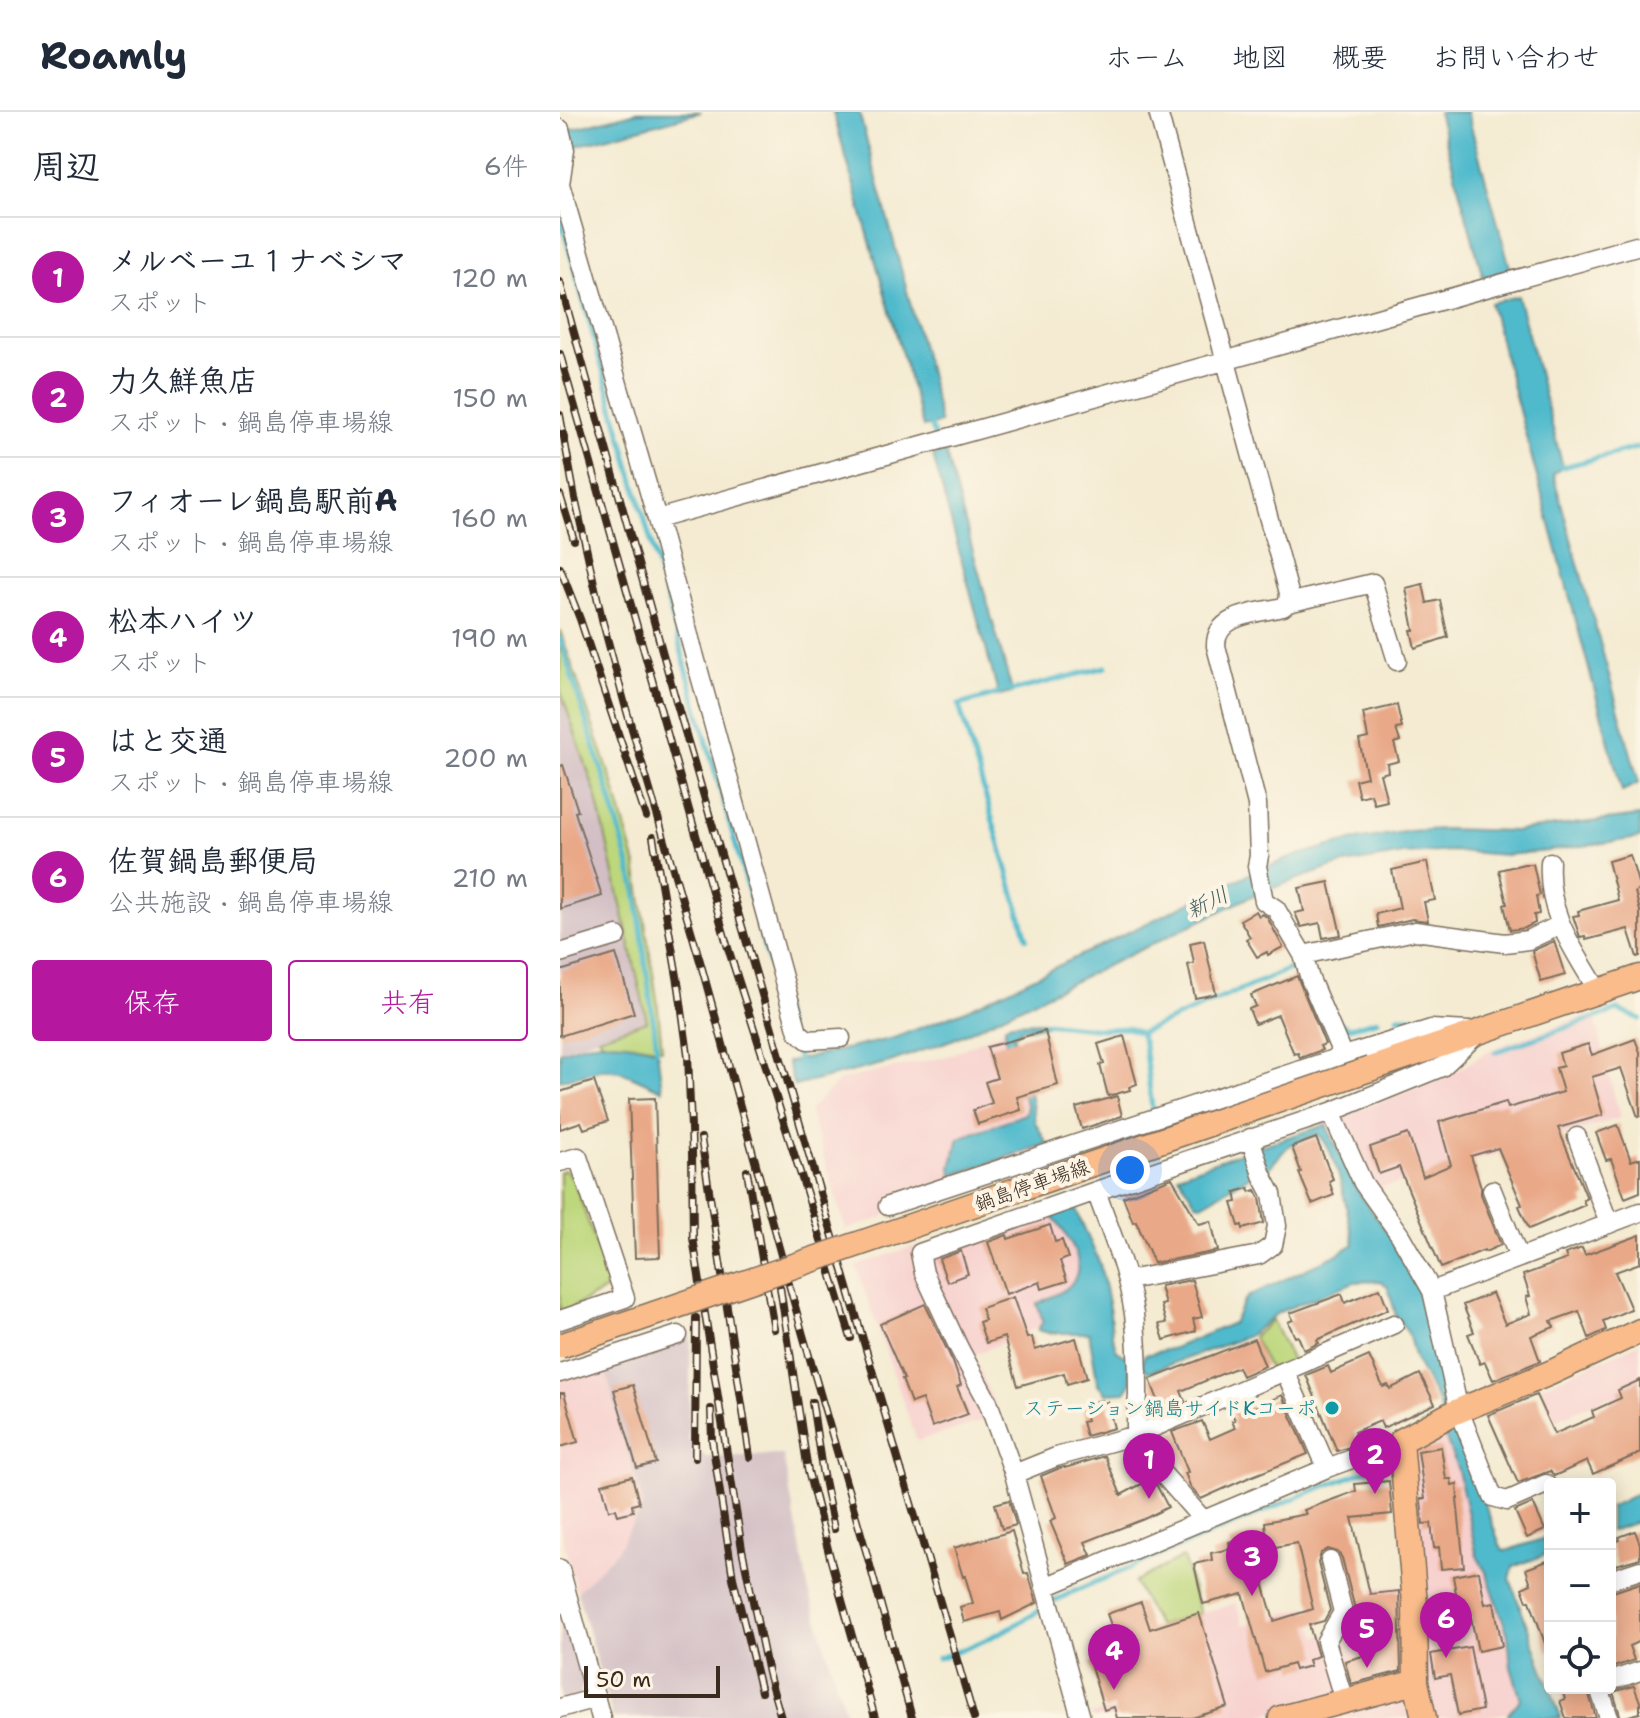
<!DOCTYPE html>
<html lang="ja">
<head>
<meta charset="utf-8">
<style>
	:root { --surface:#fff; --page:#f2f2f3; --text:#1f2937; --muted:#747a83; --line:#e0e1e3; --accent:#b5179e }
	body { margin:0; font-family:"Shantell Sans","Klee One",sans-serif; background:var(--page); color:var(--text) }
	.controls { position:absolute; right:24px; bottom:24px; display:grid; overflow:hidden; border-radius:8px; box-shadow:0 4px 20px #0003 }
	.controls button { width:72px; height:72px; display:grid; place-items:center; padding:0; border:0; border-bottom:2px solid var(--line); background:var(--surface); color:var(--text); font:40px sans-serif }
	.scale { position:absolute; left:24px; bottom:20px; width:136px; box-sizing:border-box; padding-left:8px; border:4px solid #3b2a1e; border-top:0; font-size:22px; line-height:28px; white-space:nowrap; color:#3b2a1e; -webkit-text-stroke:6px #fcf5e5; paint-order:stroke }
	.you { position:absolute; left:570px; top:1058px; width:28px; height:28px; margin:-20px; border:6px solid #fff; border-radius:50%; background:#1a73e8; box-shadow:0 0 0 12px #1a73e833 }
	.badge { display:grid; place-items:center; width:52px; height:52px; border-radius:50%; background:var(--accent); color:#fff; font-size:26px; font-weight:700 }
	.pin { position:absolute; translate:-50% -66px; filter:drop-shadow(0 2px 4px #0008) }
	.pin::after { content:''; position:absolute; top:42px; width:28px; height:24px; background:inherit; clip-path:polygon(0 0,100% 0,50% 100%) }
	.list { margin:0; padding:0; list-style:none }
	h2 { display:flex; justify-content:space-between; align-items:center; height:104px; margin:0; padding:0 32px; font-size:34px }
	h2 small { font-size:26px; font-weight:400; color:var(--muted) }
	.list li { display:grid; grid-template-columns:52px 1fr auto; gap:24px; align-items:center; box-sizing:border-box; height:120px; padding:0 32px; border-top:2px solid var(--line) }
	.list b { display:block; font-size:30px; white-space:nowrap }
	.list p { margin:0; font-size:26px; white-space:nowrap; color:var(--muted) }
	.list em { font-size:26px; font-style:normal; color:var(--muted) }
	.actions { display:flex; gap:16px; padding:24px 32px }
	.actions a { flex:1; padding:18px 0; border:2px solid var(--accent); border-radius:8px; text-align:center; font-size:28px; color:var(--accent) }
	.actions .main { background:var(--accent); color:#fff }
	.icon { flex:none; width:44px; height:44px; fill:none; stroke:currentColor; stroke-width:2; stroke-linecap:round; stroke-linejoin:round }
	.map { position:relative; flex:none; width:1080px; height:1606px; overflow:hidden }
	header { display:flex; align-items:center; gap:48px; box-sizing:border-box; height:112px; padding:0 40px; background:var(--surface); border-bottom:2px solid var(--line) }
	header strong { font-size:38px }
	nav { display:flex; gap:44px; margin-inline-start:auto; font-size:28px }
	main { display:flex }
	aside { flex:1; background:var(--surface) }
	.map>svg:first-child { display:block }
	.built { fill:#f7d0ce }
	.industrial { fill:#d2bec4 }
	.green { fill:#bdd77c; stroke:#7c804d; stroke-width:2 }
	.water { fill:#50bacc; stroke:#467275; stroke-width:2 }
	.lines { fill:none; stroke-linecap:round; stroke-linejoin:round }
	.stream { stroke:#50bacc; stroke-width:5 }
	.building { fill:#e9a988; fill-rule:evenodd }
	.minor-casing { stroke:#7c6e5d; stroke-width:21 }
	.major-casing { stroke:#7c6e5d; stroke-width:27 }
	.minor { stroke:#fff; stroke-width:18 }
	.major { stroke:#fabc8b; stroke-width:24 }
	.rail-casing { stroke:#3b2a1e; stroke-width:8 }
	.rail { stroke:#fcf5e5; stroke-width:5; stroke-dasharray:15; stroke-linecap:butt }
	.major-bridge-casing { stroke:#7c6e5d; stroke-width:27; stroke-linecap:butt }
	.major-bridge { stroke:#fabc8b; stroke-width:24 }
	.culture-dot { fill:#0f9aa8; stroke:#fcf5e5; stroke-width:3 }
	.labels { text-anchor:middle; stroke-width:8; stroke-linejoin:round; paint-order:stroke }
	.street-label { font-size:20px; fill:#3b2a1e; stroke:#fcf5e5 }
	.culture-label { font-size:20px; fill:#0d838f; stroke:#fcf5e5; text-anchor:end }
	.water-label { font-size:22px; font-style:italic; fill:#425c5b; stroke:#fcf5e5 }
</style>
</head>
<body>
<header>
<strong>Roamly</strong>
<nav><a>ホーム</a><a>地図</a><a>概要</a><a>お問い合わせ</a></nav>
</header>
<main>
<aside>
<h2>周辺<small>6件</small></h2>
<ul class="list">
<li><span class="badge">1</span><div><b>メルベーユ１ナベシマ</b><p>スポット</p></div><em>120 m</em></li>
<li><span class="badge">2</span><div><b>力久鮮魚店</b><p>スポット · 鍋島停車場線</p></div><em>150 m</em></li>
<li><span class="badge">3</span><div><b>フィオーレ鍋島駅前A</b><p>スポット · 鍋島停車場線</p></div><em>160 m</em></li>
<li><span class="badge">4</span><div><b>松本ハイツ</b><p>スポット</p></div><em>190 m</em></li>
<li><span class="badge">5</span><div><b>はと交通</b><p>スポット · 鍋島停車場線</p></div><em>200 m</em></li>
<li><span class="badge">6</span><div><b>佐賀鍋島郵便局</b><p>公共施設 · 鍋島停車場線</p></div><em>210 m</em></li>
</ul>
<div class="actions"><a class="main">保存</a><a>共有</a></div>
</aside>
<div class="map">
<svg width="1080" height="1606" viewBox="0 0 1080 1606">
	<rect width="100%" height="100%" fill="#fcf5e5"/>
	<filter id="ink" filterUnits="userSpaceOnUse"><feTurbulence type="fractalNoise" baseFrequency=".0125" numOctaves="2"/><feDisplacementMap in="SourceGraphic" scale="16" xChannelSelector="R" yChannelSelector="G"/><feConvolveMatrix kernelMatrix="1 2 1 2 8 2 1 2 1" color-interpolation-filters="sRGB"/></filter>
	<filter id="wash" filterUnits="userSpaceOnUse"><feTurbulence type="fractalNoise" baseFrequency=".006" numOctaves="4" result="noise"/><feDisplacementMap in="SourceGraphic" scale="32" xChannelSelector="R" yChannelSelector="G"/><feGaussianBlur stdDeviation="1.8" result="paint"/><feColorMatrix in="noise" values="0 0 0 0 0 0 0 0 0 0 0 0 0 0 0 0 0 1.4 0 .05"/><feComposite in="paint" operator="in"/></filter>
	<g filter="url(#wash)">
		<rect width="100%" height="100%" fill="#f4ebd2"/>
		<path class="built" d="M1034,901L1060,1006L794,1084L761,1012L887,965L931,937Z
			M447,916L480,1038L331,1085L324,1105L286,1118L249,998L280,968L388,944Z
			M502,1098L521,1138L522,1196L414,1243L439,1304L357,1329L296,1154L354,1134L380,1139Z
			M1080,1231V1319L1068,1325L1049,1284L995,1308L980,1275Z
			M44,1253L83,1394L56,1440L17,1480L0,1417V1269Z
			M888,1316L957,1528L967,1596L921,1606H875L866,1562L853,1335Z
			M846,1474L845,1563L691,1606H533L532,1603L583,1589L624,1582L604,1512L676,1491L683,1513L748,1495L757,1525L818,1507L812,1477Z
			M847,1584L851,1606H756Z"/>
		<path class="industrial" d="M0,577L37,686L87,909L0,938Z
			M131,1223L128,1327L145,1345L223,1343L248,1476L287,1606H53L17,1480L56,1440L83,1394L44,1253Z
			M0,1485L24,1572L18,1585L0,1589Z"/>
		<path class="green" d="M0,518L53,672L76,753L97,887L102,937L66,931L42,930L38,925L87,909L37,686L0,577Z
			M4,1058L13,1066L49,1170L45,1178L0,1202V1060Z
			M712,1208L732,1249L710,1258L693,1225Z
			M623,1445L640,1501L598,1514L574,1470Z"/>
		<path class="water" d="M77,0H141L12,35L8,18Z
			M273,0H299L371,269L380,311L363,315Z
			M878,0H907L951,159L923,165Z
			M958,184L1003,355L993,362L1079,671L1062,679L930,191Z
			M385,339L452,579V581L439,584L373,344Z
			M1080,704V726L988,739L946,743L895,739L843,742L779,753L732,769L692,784L394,927L330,950L234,974L227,950L334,926L406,898L689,762L738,743L785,730L849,719L884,717L955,719Z
			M489,910V913L462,917L454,923V936L471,985L475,1010L487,1032L393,1063L391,1055L399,1026L465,1002L467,995L446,935L445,914L451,911Z
			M42,930L66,931L97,937L102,978L60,959L43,957L0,968V940L25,932Z
			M766,1013L797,1078L828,1122L856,1171L864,1194L873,1241L888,1287C886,1310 902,1332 910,1353C921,1381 931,1409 942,1438L946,1439L982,1427L990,1420V1441L953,1455L950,1467L1001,1606H949L948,1602L961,1587L951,1555L948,1523L927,1462L917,1444L898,1358L886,1327L887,1322L878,1290L855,1247L848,1221L836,1204L828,1175L821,1169L794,1170L719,1200L688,1224L589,1260L582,1254L584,1243L614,1236L673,1211C681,1199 678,1195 689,1184L772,1145L794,1132C788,1105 778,1038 758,1022L729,1033L709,1056L695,1061L642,1092L636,1091L618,1063L688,1038Z
			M515,1095L540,1152L550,1201L552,1223L557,1239L569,1246L571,1271L565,1280L546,1281L538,1272L529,1221H489L478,1218L483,1209L477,1192C487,1186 504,1181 511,1172C530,1150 505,1120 491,1103Z
			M1080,1380V1409L1050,1419V1395Z"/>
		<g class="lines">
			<path class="stream" d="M0,105L228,920L239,948V955
				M370,310L381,346
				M1000,354L1003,355L1080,335
				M0,527L50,684L76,779L97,937
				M467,826L399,593L438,582L444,577L452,579L546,555
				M838,905H854
				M775,908L789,916L818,908
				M485,911L542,917L568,916L580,921L584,932L592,996
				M580,921L734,855
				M935,940L1058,898L1080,907
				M495,1489L510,1481L747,1381L834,1348
				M378,1546C418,1534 452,1516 487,1494"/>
		</g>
		<g id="blocks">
			<path class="building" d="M863,472L867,491L880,488L888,525L855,536L851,518H854L846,476Z
				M837,593L842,616L836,617L840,629L834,631L839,649L827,652L828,660L820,662L827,689L814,692L811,682L799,685L795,668L807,665L799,628L808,626L803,601Z
				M3,653L18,699L15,700L42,784L0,797V654Z
				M1070,743L1080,778L1075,780L1080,799V844L1077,845L1068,817L1026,828L1025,824L1020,825L1013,804L1019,803L1018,799L1058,788L1048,749Z
				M867,750L875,788L864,790L868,809L852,807L818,815L816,802L840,796L832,758Z
				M964,752H973L980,783L976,784L979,802L974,803L975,811L965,816L950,818L944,793L947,792L939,758Z
				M769,770L781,823L763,826L760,811L741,815L735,801L744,799L739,776Z
				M696,799L699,804L702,802L707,805L723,835L708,843L707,840L697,845L686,827L690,825L680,808Z
				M644,828L656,882L635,886L628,853L634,851L630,831Z
				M994,829L1005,863L981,870L972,839Z
				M56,842L74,901L0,924V859Z
				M737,864L765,932L760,934L762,938L740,946L738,941L734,942L718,903L695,912L689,897L696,894L691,883Z
				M485,919L498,973L457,985L461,998L418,1012L413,998L432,991L425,970L437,966L427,935Z
				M564,924L577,972L569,975L570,978L548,984L540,953L544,952L538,932Z
				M1075,927L1080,940V1004L1078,1005L1061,956L1032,965L1043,1003L998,1016L1027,1086L1023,1088L1025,1093L969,1117L959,1094L962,1093L938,1036L911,1044L921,1075V1082L941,1133L925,1140L924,1138L881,1156L839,1055L819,1062L810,1035L848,1022L863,1065L891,1053L879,1010L946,990L948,996L1003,980L996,956L1003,954L999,941L1028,932L1032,943Z
				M34,969L48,1009L24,1017L21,1010L0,1017V980Z
				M557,984L562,1004L522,1017L516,996Z
				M95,986L100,1145L75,1146L69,987Z
				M1058,1013L1071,1049L1080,1046V1080L1065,1086L1051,1047L1046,1048L1036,1021Z
				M756,1026L773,1067L769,1069L774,1083L752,1092L739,1061L741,1060L732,1035Z
				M612,1066L639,1112L651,1109L658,1139L594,1151L576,1109L573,1110L563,1085Z
				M689,1076L690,1080L696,1078L700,1086L704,1111L683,1117L682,1113L679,1114L672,1091L677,1090L675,1080Z
				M490,1113L495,1130L502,1128L508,1146L500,1149L507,1169L482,1177L480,1170L446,1182L428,1130L447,1123L448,1127Z
				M1080,1123V1151L1055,1160L1071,1197L1043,1209L1046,1218L1029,1226L1019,1199L991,1209L994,1215L971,1224L980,1249L933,1268L925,1250L920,1252L908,1222L914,1220L903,1193L932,1181L945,1212L971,1202L966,1185L970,1184L963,1163L1007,1147L1005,1142L1022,1136L1025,1143Z
				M401,1139L408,1162L387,1170L379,1147Z
				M632,1168L642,1205L633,1207L636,1219L604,1228L599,1212L606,1211L601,1193L605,1192L600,1174Z
				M820,1176L828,1197L757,1228L759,1231L744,1238L738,1224L735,1225L728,1210L733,1208L730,1201L782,1182L785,1191Z
				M453,1185L467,1226L472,1225L475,1238L516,1226L527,1266L507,1272L504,1261L458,1274L444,1225L426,1231L419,1210L425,1208L421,1196Z
				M365,1192L393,1250L401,1273L397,1275L408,1302L372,1315L362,1287L351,1291L342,1267H344L320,1212Z
				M694,1227L705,1254L682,1264L678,1255L621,1279L625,1289L602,1299L590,1267Z
				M809,1244L823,1275L828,1273L830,1277L860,1262L875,1292L823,1316L820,1309L794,1320L799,1332L777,1339L746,1263L768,1254L771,1261Z
				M1080,1268V1341L1033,1362L1027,1349L994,1364L990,1359L958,1371L928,1303L976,1283L994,1322L1034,1305L1032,1299L1061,1286L1058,1278Z
				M73,1273L96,1351L77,1356L54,1278Z
				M0,1281H4L18,1330L0,1335Z
				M722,1283L748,1342L690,1365L641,1387L631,1376L625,1361L628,1360L612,1320L642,1309L650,1327L675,1316L672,1309L675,1308L670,1297L688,1290L691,1297Z
				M541,1288L542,1292L547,1290L554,1316L526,1324L522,1310L527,1309L523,1293Z
				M881,1335L886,1367H891L892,1373L897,1372L898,1387H897L904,1455L881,1457L879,1435L874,1436L871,1411L863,1412L861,1387H865L858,1339Z
				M545,1344L561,1383L591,1367L597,1374L608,1395L584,1407L525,1430L531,1443L508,1452L490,1409L496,1406L481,1364L500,1356L505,1355V1356Z
				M72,1364L79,1391L72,1393L73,1399L58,1403L56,1397L49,1398L42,1372Z
				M829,1369L832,1402L792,1406L810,1482L839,1479L841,1559L791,1572L785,1549L803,1544L793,1507L795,1497L782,1446L778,1440L768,1437L761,1441L758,1451L770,1498L764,1509L749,1513L758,1544L748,1548L750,1554L735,1558L733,1552L705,1560L683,1482L643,1492L634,1452L652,1448L651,1441L670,1437L669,1430L706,1420L705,1410L746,1402L744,1398L796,1379L795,1372ZM737,1431L753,1497L714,1509L694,1439Z
				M449,1388L456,1413L442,1417L435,1392Z
				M973,1391L985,1418L967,1426L955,1399Z
				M452,1419L464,1462L468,1461L477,1491L442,1508L440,1500L404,1510L400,1495L413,1491L405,1464L403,1465L394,1436Z
				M1075,1419L1080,1432V1446L1056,1453L1050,1431L1060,1428L1059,1425Z
				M990,1448V1540H988L970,1489H967L962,1476L971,1472L966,1457Z
				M919,1459L925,1492L934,1490L942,1534L918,1539L908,1491L898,1493L893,1464Z
				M1080,1471V1529L1069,1534L1074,1548L1051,1556L1050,1481Z
				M581,1490L590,1517L639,1501L668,1595L632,1606H557L554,1595L544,1598L530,1551L561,1541L547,1502Z
				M910,1535L922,1598L898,1603L890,1563L875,1566L871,1542Z
				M1074,1574L1080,1590V1601L1061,1606L1053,1580Z
				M1001,1576H1027L1036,1606H1006L1000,1589L1005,1587Z"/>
		</g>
	</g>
	<g filter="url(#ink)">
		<use href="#blocks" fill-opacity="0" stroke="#7c6e5d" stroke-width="2"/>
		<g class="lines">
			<defs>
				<path id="minor" d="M598,0L729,481L728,491L723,495C698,501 655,502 656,534L697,692L699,744L697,754L704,789L716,797L743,843L750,867L783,944L871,917L909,919
					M0,17L5,38L0,72L97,407L1080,133
					M97,407L238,920L248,928L281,926
					M728,491L813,471L837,549
					M990,750C987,803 1013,836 1038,879
					M0,841L57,824
					M743,843L855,819L945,831L968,828L1000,813
					M914,925L882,955L771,1000L803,1071L840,1123L872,1179L899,1298L933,1385L947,1389L986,1372
					M1017,1025L1049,1112
					M0,1050L18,1045L65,1186L0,1208
					M932,1078L959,1146
					M536,1079C550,1119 568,1159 574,1202C577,1226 578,1258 578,1282C577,1303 573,1315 580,1336L644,1409
					M328,1094L783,944
					M568,1168L699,1143L713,1133L717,1114L712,1082L702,1063L690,1026
					M872,1179L1080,1100
					M725,1259L767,1356
					M0,1261L118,1223
					M454,1362L496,1345L576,1323L834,1212
					M770,1449L783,1500L766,1529L784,1589
					M0,1457L41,1606
					M1050,1468L1080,1458
					M485,1475L767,1356L841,1329
					M1050,1569L1080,1559
					M1039,1576L1049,1606
					M0,1596L36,1586
					M521,1606L454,1362L428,1290L399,1236L364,1161L360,1141L536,1079L771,1000"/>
				<path id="major" d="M810,957L1080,865
					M721,1606L856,1570
					M864,1606L856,1570L855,1492L841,1329L893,1301L990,1261L1080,1219"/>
			</defs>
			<use href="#minor" class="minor-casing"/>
			<use href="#major" class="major-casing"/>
			<use href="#minor" class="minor"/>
			<use href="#major" class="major"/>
			<defs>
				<path id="rail" d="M0,170L116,589L414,1606
					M0,242L168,836L246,1079L291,1226
					M0,303L15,386L42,507L65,593L140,849L243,1223L306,1439L352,1606
					M0,383L14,428
					M0,456L20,507L86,705
					M93,725L119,876L128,943L132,1041L133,1126L182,1437L208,1561L221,1606
					M141,1026L190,1345
					M187,1059L214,1217
					M220,1175L248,1359L271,1449L315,1606
					M252,1290L262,1358L274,1417
					M151,1297L152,1328L173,1466L201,1580
					M135,1346L136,1206"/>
			</defs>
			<use href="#rail" class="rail-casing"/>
			<use href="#rail" class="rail"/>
			<defs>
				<path id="major-bridge" d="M0,1234L810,957"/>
			</defs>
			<use href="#major-bridge" class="major-bridge-casing"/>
			<use href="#major-bridge" class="major-bridge"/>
		</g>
	</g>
	<circle class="culture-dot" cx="772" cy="1296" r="8"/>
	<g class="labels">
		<g class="street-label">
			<text transform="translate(472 1073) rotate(-19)" y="7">鍋島停車場線</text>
		</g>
		<g class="culture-label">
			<text x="756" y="1303">ステーション鍋島サイドKコーポ</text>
		</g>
		<g class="water-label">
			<text transform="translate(647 790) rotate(-26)" y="8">新川</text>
		</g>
	</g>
</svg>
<div class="controls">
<button>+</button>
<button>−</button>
<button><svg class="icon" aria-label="locate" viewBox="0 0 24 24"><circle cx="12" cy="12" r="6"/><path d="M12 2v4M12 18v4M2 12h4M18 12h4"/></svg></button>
</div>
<div class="scale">50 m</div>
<div class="you"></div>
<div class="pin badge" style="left:589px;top:1387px">1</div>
<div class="pin badge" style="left:815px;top:1382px">2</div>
<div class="pin badge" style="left:692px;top:1484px">3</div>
<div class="pin badge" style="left:554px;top:1578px">4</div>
<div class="pin badge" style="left:807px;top:1556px">5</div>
<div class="pin badge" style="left:886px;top:1546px">6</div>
</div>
</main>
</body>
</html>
